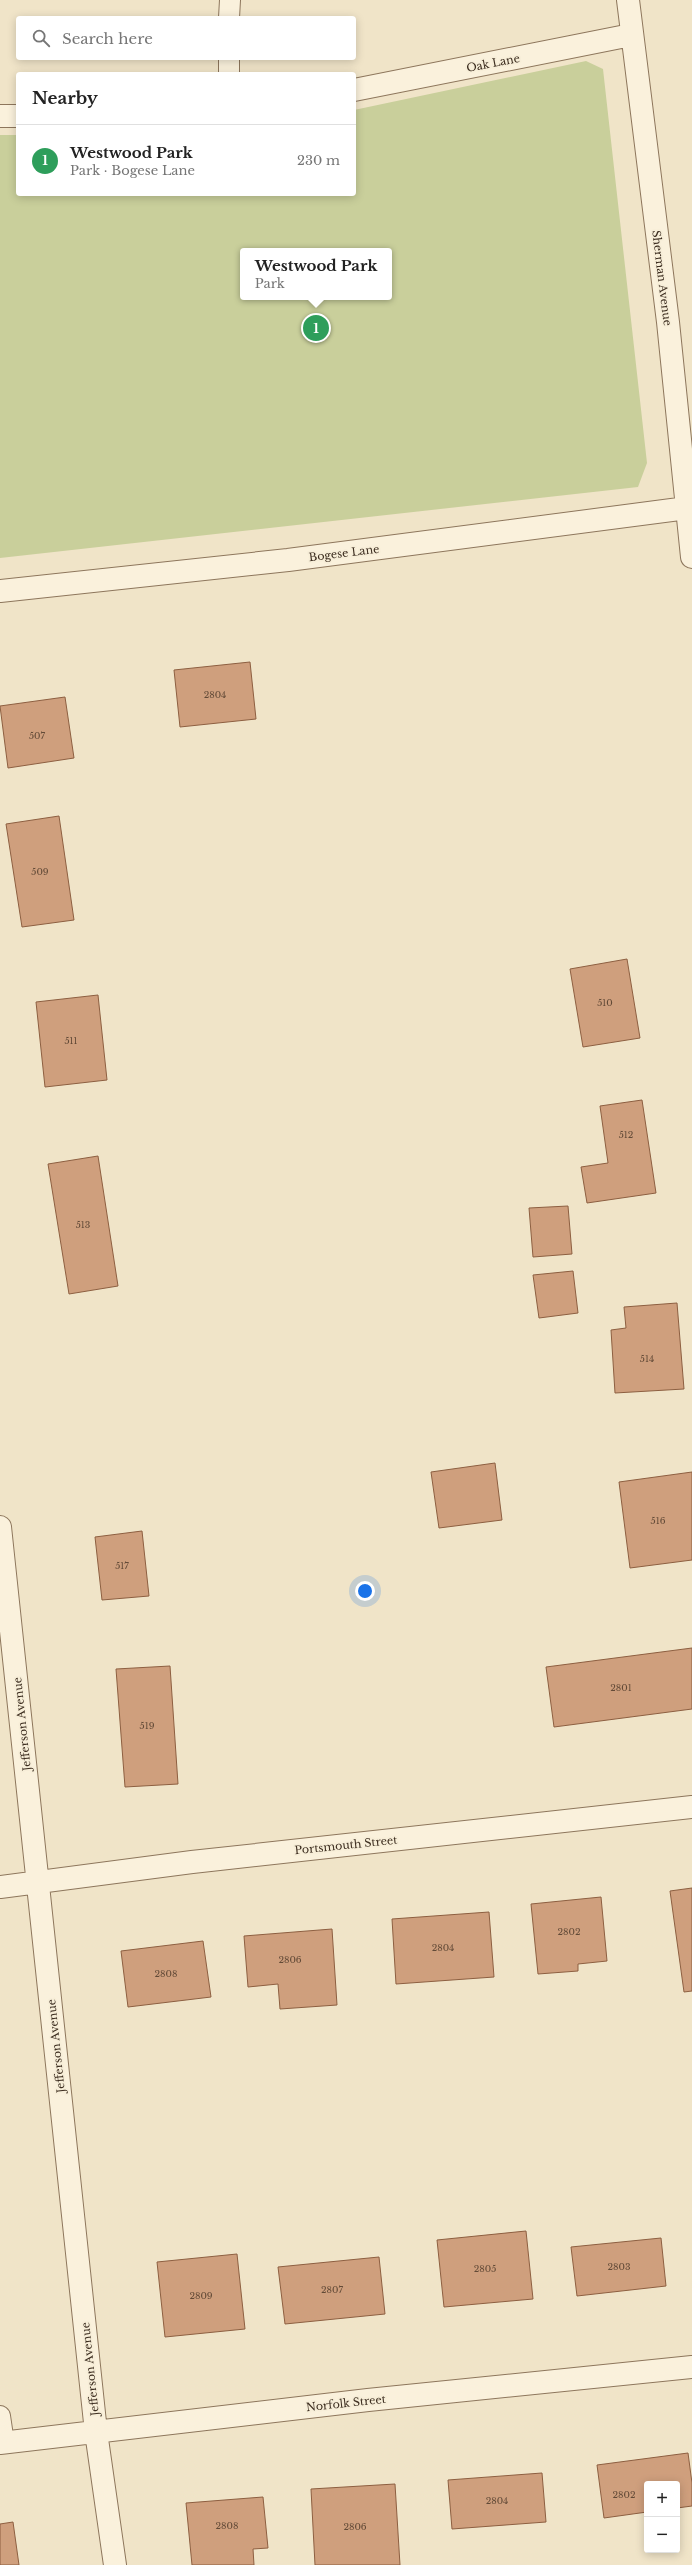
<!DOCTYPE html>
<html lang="en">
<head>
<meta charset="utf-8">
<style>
	:root { --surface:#fff; --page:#f6f6f6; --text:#222; --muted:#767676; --line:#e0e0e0; --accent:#2563eb }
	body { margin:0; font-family:"Libre Baskerville",serif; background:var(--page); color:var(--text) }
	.controls { position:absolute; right:12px; bottom:12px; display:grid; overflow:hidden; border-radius:4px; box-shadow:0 2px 10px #0003 }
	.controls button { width:36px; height:36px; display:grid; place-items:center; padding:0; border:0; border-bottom:1px solid var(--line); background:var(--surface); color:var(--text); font:20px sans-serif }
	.you { position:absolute; left:365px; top:1591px; width:14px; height:14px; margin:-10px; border:3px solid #fff; border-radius:50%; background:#1a73e8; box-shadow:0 0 0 6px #1a73e833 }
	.badge { display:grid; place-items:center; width:26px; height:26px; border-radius:50%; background:var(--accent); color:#fff; font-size:13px; font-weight:700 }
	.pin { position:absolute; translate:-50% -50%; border:2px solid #fff; box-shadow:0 1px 4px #0006 }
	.popup { position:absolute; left:240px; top:248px; width:152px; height:52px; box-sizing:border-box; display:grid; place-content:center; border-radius:4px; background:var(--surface); filter:drop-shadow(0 1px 3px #0005); font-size:13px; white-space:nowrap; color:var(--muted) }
	.popup b { font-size:15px; color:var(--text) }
	.popup::after { content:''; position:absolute; left:50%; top:100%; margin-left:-8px; border:8px solid transparent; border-top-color:var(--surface) }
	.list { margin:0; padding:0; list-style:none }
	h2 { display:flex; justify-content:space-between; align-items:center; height:52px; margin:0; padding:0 16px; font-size:17px }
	h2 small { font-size:13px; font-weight:400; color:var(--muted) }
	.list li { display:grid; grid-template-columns:26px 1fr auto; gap:12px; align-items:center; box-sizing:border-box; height:72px; padding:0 16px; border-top:1px solid var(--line) }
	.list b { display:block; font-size:15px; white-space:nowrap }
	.list p { margin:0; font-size:13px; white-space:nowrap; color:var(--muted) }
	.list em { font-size:13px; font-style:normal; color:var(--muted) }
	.icon { flex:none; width:22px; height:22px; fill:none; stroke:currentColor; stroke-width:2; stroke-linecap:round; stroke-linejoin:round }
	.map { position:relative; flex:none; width:692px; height:2565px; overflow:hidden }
	.search { position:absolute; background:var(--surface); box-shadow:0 2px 10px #0003; left:16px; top:16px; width:340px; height:44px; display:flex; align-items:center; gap:10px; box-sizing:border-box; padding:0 14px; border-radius:4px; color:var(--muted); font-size:15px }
	.panel { position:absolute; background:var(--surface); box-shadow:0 2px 10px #0003; left:16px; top:72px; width:340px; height:124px; border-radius:4px }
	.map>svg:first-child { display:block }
	.green { fill:#c9cf9b; fill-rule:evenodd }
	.building { fill:#cf9f7d; stroke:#8d5f41 }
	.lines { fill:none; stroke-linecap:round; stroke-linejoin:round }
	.service-casing { stroke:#8d765c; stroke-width:22 }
	.minor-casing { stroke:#8d765c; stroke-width:24 }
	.service { stroke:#faf1dc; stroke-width:20 }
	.minor { stroke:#faf1dc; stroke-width:22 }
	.labels { text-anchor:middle; stroke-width:3.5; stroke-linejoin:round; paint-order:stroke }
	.number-label { font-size:9px; fill:#624a37 }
	.street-label { font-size:11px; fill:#3d2e20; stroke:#f7eed8 }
</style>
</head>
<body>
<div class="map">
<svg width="692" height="2565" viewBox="0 0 692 2565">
	<rect width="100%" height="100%" fill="#f0e4c8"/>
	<path class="green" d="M586,61L603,69L647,463L638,487L0,558V135H18V194H354V110ZM243,251H389V297H243Z"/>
	<path class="building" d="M250,662L256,719L180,727L174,670Z
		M65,697L74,758L8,768L0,706Z
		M59,816L74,920L22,927L6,824Z
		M627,959L640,1038L583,1047L570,969Z
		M98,995L107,1080L45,1087L36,1002Z
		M642,1100L656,1193L587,1203L581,1167L608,1163L600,1106Z
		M98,1156L118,1286L69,1294L48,1164Z
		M568,1206L572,1254L533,1257L529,1208Z
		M573,1271L578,1313L539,1318L533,1275Z
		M677,1303L684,1389L615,1393L611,1330L626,1328L624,1307Z
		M495,1463L502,1520L439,1528L431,1472Z
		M692,1472V1560L630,1568L619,1482Z
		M142,1531L149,1596L102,1600L95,1537Z
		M692,1648V1709L554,1727L546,1667Z
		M170,1666L178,1784L125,1787L116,1669Z
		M692,1888V1991L684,1992L670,1891Z
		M601,1897L607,1961L578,1964V1971L538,1974L531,1904Z
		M489,1912L494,1977L396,1984L392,1919Z
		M332,1929L337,2005L280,2009L278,1984L248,1987L244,1936Z
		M203,1941L211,1997L128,2007L121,1951Z
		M526,2231L533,2299L444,2307L437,2240Z
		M661,2238L666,2286L577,2296L571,2247Z
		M237,2254L245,2329L165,2337L157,2262Z
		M379,2257L385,2314L285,2324L278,2267Z
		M688,2453L692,2483V2506L677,2508V2484H647V2512L604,2518L597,2465Z
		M542,2473L546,2522L452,2529L448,2480Z
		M395,2484L400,2565H315L311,2489Z
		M263,2497L268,2548L253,2549L254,2565H192L186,2503Z
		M13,2522L19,2565H0V2524Z"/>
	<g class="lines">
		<defs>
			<path id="service" d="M229,18L230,0
				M229,74V58
				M0,2416L4,2443"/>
			<path id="minor" d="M628,0L668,322L692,557
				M354,90L631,35
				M0,116H18
				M0,591L288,560L687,508
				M0,1527L96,2432L115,2565
				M0,1887L192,1862L692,1807
				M0,2443L368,2400L692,2367"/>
		</defs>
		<use href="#service" class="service-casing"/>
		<use href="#minor" class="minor-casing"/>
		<use href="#service" class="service"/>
		<use href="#minor" class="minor"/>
	</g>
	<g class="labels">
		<g class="number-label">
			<text x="215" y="698">2804</text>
			<text x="37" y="739">507</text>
			<text x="40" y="875">509</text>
			<text x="605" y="1006">510</text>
			<text x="71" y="1044">511</text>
			<text x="626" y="1138">512</text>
			<text x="83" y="1228">513</text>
			<text x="647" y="1362">514</text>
			<text x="658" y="1524">516</text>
			<text x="122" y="1569">517</text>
			<text x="621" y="1691">2801</text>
			<text x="147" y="1729">519</text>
			<text x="569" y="1935">2802</text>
			<text x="443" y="1951">2804</text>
			<text x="290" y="1963">2806</text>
			<text x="166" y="1977">2808</text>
			<text x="619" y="2270">2803</text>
			<text x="485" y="2272">2805</text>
			<text x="332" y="2293">2807</text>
			<text x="201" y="2299">2809</text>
			<text x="624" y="2498">2802</text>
			<text x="497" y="2504">2804</text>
			<text x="227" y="2529">2808</text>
			<text x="355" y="2530">2806</text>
		</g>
		<g class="street-label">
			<text transform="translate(493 63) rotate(-11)" y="4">Oak Lane</text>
			<text transform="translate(662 278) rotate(83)" y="4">Sherman Avenue</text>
			<text transform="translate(344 553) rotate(-7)" y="4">Bogese Lane</text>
			<text transform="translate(22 1724) rotate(-96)" y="4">Jefferson Avenue</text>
			<text transform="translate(346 1845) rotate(-6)" y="4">Portsmouth Street</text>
			<text transform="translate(56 2046) rotate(-96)" y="4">Jefferson Avenue</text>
			<text transform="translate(90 2369) rotate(-96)" y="4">Jefferson Avenue</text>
			<text transform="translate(346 2403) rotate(-6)" y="4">Norfolk Street</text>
		</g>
	</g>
</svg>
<div class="controls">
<button>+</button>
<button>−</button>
</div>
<div class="you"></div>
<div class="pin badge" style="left:316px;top:328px;background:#2e9e5b">1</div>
<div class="popup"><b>Westwood Park</b>Park</div>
<div class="search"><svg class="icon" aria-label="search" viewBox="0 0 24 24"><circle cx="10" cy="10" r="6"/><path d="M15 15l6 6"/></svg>Search here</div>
<section class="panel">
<h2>Nearby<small></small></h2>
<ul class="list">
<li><span class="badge" style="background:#2e9e5b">1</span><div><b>Westwood Park</b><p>Park · Bogese Lane</p></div><em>230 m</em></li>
</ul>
</section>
</div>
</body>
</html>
